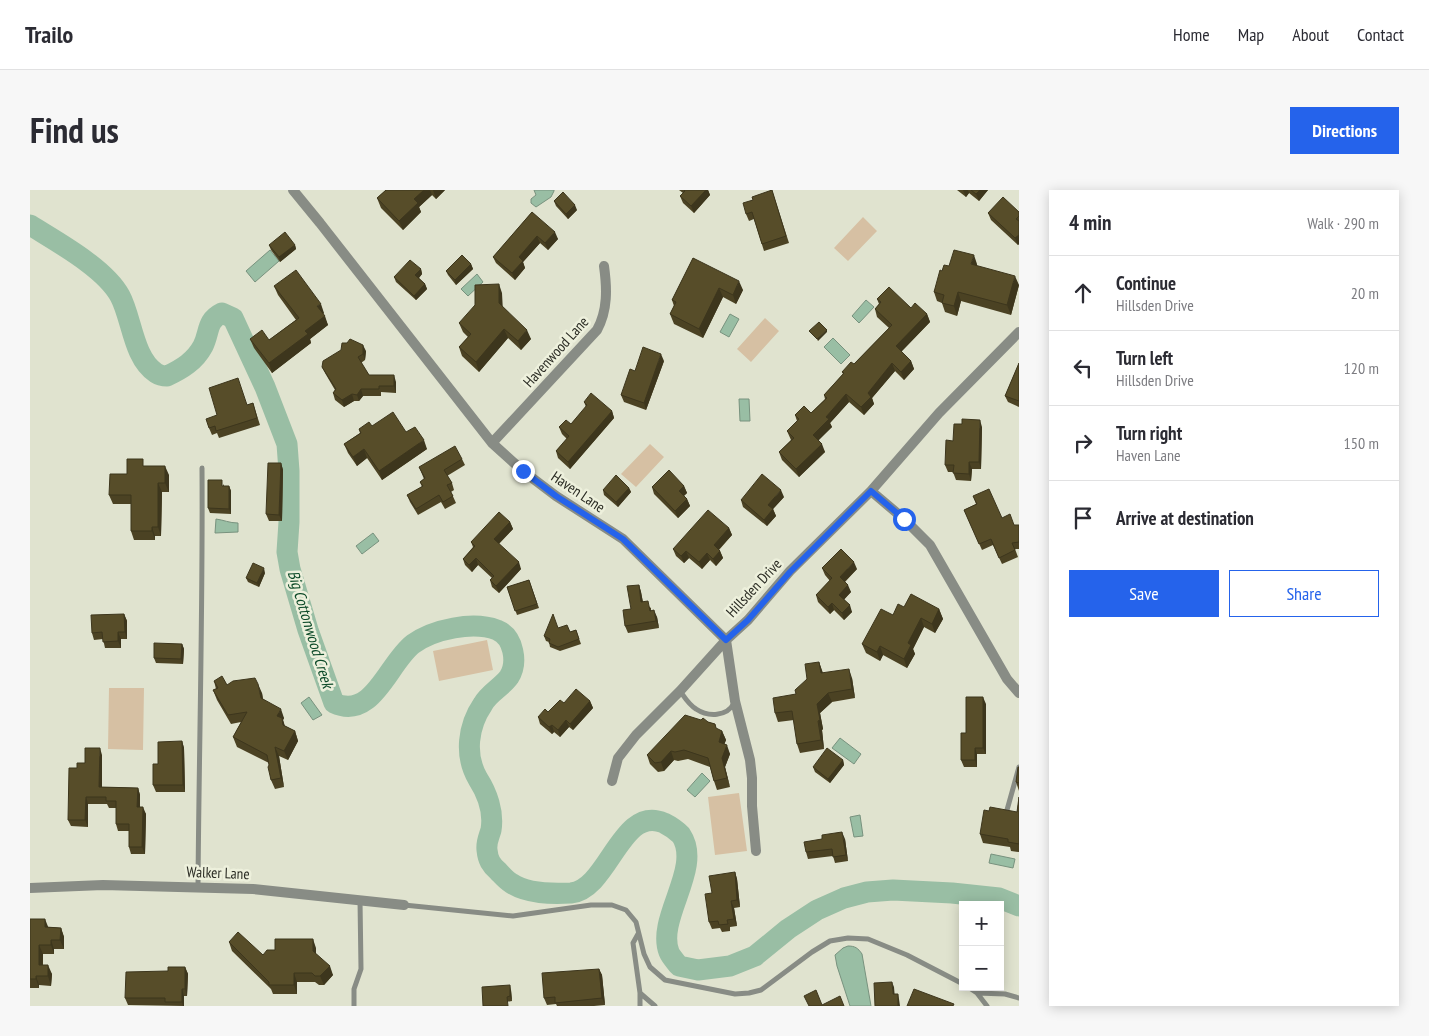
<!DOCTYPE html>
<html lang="en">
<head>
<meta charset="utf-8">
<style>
	:root { --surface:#fff; --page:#f7f7f7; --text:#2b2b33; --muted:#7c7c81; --line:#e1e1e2; --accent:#2563eb }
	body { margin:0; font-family:"PT Sans Narrow",sans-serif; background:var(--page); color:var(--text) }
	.controls { position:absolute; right:15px; bottom:15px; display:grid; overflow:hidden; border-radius:0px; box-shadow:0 2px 12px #0003 }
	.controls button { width:45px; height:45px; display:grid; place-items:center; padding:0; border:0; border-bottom:1px solid var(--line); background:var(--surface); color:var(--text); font:25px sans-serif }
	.stop { position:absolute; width:15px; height:15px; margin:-11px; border:4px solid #2563eb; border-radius:50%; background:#fff }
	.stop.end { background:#2563eb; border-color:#fff; box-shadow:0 1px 5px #0008 }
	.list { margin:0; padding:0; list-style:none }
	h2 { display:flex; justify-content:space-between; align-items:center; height:65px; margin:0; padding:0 20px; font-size:21px }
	h2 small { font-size:16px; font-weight:400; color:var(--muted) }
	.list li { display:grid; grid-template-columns:32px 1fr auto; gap:15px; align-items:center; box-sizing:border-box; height:75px; padding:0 20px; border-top:1px solid var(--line) }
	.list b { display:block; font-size:19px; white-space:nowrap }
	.list p { margin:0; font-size:16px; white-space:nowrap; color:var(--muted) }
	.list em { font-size:16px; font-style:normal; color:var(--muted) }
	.actions { display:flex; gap:10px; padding:15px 20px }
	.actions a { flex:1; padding:11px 0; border:1px solid var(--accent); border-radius:0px; text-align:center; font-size:18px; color:var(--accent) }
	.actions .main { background:var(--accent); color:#fff }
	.icon { flex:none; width:28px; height:28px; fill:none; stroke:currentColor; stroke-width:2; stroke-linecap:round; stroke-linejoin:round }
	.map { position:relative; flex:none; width:989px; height:816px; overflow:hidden; border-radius:0px }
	header { display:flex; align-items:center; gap:30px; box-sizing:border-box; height:70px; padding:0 25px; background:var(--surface); border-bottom:1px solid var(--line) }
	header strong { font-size:24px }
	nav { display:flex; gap:28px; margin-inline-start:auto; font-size:18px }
	.intro { display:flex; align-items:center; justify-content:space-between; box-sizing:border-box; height:120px; padding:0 30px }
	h1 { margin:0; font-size:35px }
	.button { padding:12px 22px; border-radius:0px; background:var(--accent); color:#fff; font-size:18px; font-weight:700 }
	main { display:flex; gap:30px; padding:0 30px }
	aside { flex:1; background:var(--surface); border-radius:0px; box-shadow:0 2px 12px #0003 }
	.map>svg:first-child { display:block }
	.green { fill:#d6c0a3 }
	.water { fill:#99bea4; stroke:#78927e }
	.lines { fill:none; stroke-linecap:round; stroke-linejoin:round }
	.river { stroke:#99bea4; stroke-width:21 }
	.service { stroke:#888c85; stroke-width:5 }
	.minor { stroke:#888c85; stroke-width:10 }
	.wall { fill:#4b4223 }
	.shaded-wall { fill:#3d361d }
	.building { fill:#574d29; stroke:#3d361d }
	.route { stroke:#2563eb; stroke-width:6 }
	.labels { text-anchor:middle; stroke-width:5; stroke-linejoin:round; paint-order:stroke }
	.street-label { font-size:15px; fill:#2b2c24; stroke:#edf0dc }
	.water-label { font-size:16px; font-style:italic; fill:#0c4a28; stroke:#edf0dc }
</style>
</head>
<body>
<header>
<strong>Trailo</strong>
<nav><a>Home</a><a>Map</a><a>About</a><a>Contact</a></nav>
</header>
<div class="intro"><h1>Find us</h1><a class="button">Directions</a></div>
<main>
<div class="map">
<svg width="989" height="816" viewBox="0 0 989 816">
	<rect width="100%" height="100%" fill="#e0e3cf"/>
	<path class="green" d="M833,27L847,41L818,71L804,58Z
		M735,128L749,141L721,172L707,159Z
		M620,254L634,267L606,297L591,284Z
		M457,450L463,480L409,491L403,461Z
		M79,498H114L113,560L78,559Z
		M709,603L717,661L685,665L678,607Z"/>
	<path class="water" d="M504,0H524V1L521,7L506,17L501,13V9L506,5Z
		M240,60L249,71L225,92L216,81Z
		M447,84L453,92L438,106L431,99Z
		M836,110L844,117L829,133L822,126Z
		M700,124L709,129L699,147L690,142Z
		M803,148L820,165L811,174L794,157Z
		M709,209H719L720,231H710Z
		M186,329C194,330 199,333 208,333V342L185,343Z
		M343,343L349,351L332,364L326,356Z
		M279,507L292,525L283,530L271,513Z
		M810,548L831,564L824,574L802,558Z
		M672,583L680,591L665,607L657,600Z
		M830,625L833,646L824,647L820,627Z
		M961,664L985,669L983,678L959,673Z
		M818,756C825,756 828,758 832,764L841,816H820L807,776L805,765L813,758Z"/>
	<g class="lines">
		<path class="river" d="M0,35C27,52 75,78 90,106C102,128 103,168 126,183C129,185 133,186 137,186C152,179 165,171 173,156C180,142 176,131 192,123L203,128L235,197L257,254L259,281V332L257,362L260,379L278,440L304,513C343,531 358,473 383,454C404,439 443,431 467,440C484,447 488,473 479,487C472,497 459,503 453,514C438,536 434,565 448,589C457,603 464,622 461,640C459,647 456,652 457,660C458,670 461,675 468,681C472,685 476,690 481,693C497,704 522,704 541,703C579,699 591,614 634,633C640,636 647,641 651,645C673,678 626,728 639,762C641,767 646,772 649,776L668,780L700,776L725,766L758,739L787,720L814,708L837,702L863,700L922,703L969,708L989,716"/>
		<path class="service" d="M650,501C655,508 659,515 666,519C678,527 697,527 704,513
			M977,620L989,577
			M168,697C169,557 173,418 172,278
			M374,715L483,726L561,715H582L596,720L606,732L614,764L620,777L635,790L705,804L719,803L731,800L782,762L800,751L818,748L838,749L877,765L933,794
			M608,744L603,753L610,803L625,816
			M938,797L947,803L975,804L989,808
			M610,803V816
			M947,803L957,816
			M324,816V799L331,779L330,710"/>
		<path class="minor" d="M263,0L290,33L462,253L493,281L526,306L593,349L696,450L705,511L720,570L722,588V616L726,661
			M462,253L567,140C578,120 577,98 574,76
			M841,301L874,329L900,355L977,489L989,503
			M582,591L588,568L606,545L650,501L696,450L718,430L760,381L841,301L909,223L989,142
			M0,698L73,695L223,699L374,715"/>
	</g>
	<path class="wall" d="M356,0H415L406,9L402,5L389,17L391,22L373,40L351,18L347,8Z
		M649,0H678L680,5L664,23L653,13L650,6L653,3Z
		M742,0L759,53L734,61L724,29L719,31L716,24L723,10Z
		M927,0H958L949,11L939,3L936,7Z
		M524,11L547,20L538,29L526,16Z
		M502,22L528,49L518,60L510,53L493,72L495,78L485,90L466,73L463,67Z
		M989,22V54L988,55L961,30L958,23Z
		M239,55H265L266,59L250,72L241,60Z
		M663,68L713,100L706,114L693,107L673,148L644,134L640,124L644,116L642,110Z
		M441,74L443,79L426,95L418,85L416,81Z
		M947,74V76L989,95L981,125L931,111L927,126L915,122L912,113L907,111L904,102L912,81L919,76Z
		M391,79L392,84L389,88L395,94L397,99L386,110L366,92L364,87Z
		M244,96L294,123L293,124L298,135L280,149L281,153L242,183L224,158L220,149L239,150L266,130L248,105Z
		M472,103V116L501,149L491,160L478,148L449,182L432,166L429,157L438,147L433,142L429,133Z
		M847,109L881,118L897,124L900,132L871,162L881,171L884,179L874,190L865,181L842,208L844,214L834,225L819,212L800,233L802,237L788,250L795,262L769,287L752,270L749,262L761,250L757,241L767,231L765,225L781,223L795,209L794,205L813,184L812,182L824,174L859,138L847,127L845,119L849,114Z
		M336,161L335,170L331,173L339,185L366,192V203L351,202V206H333L329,211H324L314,217L305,210L303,203L305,200L295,183L292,177Z
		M634,171L616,220L594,212L591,205L605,181Z
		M989,173V217L978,212L975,206Z
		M554,212L582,221L584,228L540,279L528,268L526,261L537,249L532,244L529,237L541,234L556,217Z
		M223,213L230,235L189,248L187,243L182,245L179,238L187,225Z
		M342,236L376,242L397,259L352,290L337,268L327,276L318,263L314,254L330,243L329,239Z
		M952,237L951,279H942L941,291L926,290L923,282H918L915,275L923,251Z
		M432,269L435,275L417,286L422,293L424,300L421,302L426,313L415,319L411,312L388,325L380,312L377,305L392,297L390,292L394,289L389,277Z
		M251,273L253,280L252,331H239L236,324Z
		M116,276L139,285V302H132L131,346H125V350H104L101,341V314H83L79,305L97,284Z
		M194,294V296H199L201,301V324L180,323L178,318Z
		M654,296L657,303L654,306L657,309L660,316L648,328L624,304L622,297Z
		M599,298L601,302L588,317L574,305L573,300Z
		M943,306L972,328L984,335H989V359H985L988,367L972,374L963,355L952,360L934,320L946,314Z
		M754,307L743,319L746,326L737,336L713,317L711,310Z
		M480,332L483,339L469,354L491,379L469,403L462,397L460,390L462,388L448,375L442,382L435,375L433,369L443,357L441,352Z
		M699,338L702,345L689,360L690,361L693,368L686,376L680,370L672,379L659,368L654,373L646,366L643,359Z
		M792,378L827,379L815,392L821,402L814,409L822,422L814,430L804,420L800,424L788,412L786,405L800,391L795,385Z
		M235,383L229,397L218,392L216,388Z
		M499,390L509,418L487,425L477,397Z
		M609,395L611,402L613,412L621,418V421L627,427L629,438L598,443L595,436Z
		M874,417L909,419L913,429L905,443L894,437L883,459L885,464L877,478L853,465L850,471L836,463L832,454L863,425Z
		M94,424L97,431V449H91V458H75L73,449L64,450L62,443Z
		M528,438L540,442L546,440L551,454L530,461L520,457L519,452L516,451L514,446Z
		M152,454L154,459L153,474L126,473L124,468Z
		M789,472L793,483L822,488L825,508L802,512L790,523L793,539L792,540L794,559L770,563L767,554L764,530L748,532L745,523L766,504Z
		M184,491L197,495L232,503L233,509L254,528L253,530L255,536L265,541L268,551L258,570L249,566L254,597L245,599L241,590L239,573L207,557L203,547L211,532L201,534L187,510L183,500L186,499Z
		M560,511L563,518L543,540L539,537L530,547L524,542L522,544L510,534L508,527L518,522L534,513Z
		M956,514V564H947V577H934L931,570L936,543Z
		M671,530L685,534L686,539L692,541L696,550L694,554L700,564L695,577L700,597L687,600L684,591L680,577L658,569L648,571L644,570L634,581L628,582L620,574L617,565Z
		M152,551L154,558L155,602H126L123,595L128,574Z
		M72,565V597L108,598L110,605V617L116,624L115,664H101L99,657V641H88L86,634V618H79L77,614H58V637L41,636L38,630L47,578Z
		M813,570L814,575L800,593L785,582L783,577Z
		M989,577V601L986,592Z
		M989,607V662L981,661L980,657L953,653L950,644L959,621L987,622Z
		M815,649L818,671L805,673L803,666L778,669L776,662Z
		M705,682L707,689L710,717L704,718L707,736L700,737V741L692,742L690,738L682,739L679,732L682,703Z
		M0,729L18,737L31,738L34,747V759H24V764H13V775L22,784L21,796L9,795V798H0Z
		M199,752L233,765L245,760L286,758V764L303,785L294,795H289L285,792H267V804H243L241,799L202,761Z
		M155,777L158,784L157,806H154V816L98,815L95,808L138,781Z
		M569,779L572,785L575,815L564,816H527L526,814L517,815L514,808Z
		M481,800L482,811L453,816Z"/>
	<path class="shaded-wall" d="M394,0H400L402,5L389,17L391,22L373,40L369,31L384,9Z
		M403,0H415L406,9Z
		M676,0H678L680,5L664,23L661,16Z
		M933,0H938L939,3L936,7Z
		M950,0H958L949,11L946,4Z
		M545,15L547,20L538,29L536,24Z
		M525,42L528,49L518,60L515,53Z
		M989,45V54L988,55L985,48Z
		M507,46L510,53L493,72L495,78L485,90L482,83L489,67Z
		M265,55L266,59L250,72L249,67Z
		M944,65L947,74L945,83L941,74Z
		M441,74L443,79L426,95L425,90Z
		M391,79L392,84L387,90L385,85Z
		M985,86L989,95L981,125L977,115Z
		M709,91L713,100L706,114L703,105Z
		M395,94L397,99L386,110L384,106Z
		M469,94L472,103L473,122L469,113Z
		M689,98L693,107L673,148L669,139Z
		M928,102L931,111L927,126L924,116Z
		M291,114L294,123L290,126L287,116Z
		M897,124L900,132L869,164L866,156Z
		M295,126L298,135L280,149L281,153L242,183L239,173L275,141Z
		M474,139L478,148L449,182L446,172Z
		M497,140L501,149L491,160L488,151Z
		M797,140V142L788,151L787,149Z
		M333,155L336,161L335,170L333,164Z
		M631,164L634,171L616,220L614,213Z
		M881,171L884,179L874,190L871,182Z
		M862,173L865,181L842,208L844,214L834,225L831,217L838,203Z
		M364,185L366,192V203L364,196Z
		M331,199L333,206L329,211L327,205Z
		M322,204L324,211L314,217L312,210Z
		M816,204L819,212L800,233L802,237L786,253L783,245L796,227Z
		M582,221L584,228L540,279L538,272Z
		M950,230L952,237L951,279L949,272Z
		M394,250L397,259L352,290L349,281Z
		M792,254L795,262L769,287L766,279Z
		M334,259L337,268L327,276L323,267Z
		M939,272L942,279L941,291L939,284Z
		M251,273L253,280L252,331L249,325Z
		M135,276L139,285V302L135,293Z
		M128,293L132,302L131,346L128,337Z
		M199,296L201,301V324L199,319Z
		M654,296L657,303L651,308L649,301Z
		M599,298L601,302L588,317L586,312Z
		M751,300L754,307L743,319L746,326L737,336L734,330L738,315Z
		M657,309L660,316L648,328L645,321Z
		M480,332L483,339L466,356L464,349Z
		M122,337L125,346V350L122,341Z
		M699,338L702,345L686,362L684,355Z
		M656,361L659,368L654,373L651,366Z
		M690,361L693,368L686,376L683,369Z
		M677,363L680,370L672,379L669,372Z
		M446,368L448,375L442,382L439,375Z
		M489,372L491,379L469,403L466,396Z
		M824,372L827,379L812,394L810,387Z
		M234,378L235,383L229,397L227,393Z
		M609,395L611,402L614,419L611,412Z
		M818,395L821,402L812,412L809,405Z
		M802,413L804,420L800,424L798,417Z
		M820,415L822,422L814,430L812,423Z
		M909,419L913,429L905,443L902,434Z
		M624,420L627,427L629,438L626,431Z
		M94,424L97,431V449L95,442Z
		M891,428L894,437L883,459L885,464L877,478L874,469L878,453Z
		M88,442L91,449V458L88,451Z
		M152,454L154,459L153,474L151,469Z
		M850,456L853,465L850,471L847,462Z
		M789,472L792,481L794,493L791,483Z
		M819,479L822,488L825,508L822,499Z
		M228,494L232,503L234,517L231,508Z
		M798,503L802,512L790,523L793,539L792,540L794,559L791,550L787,514Z
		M953,507L956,514V564L953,558Z
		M560,511L563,518L543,540L540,534Z
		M251,519L254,528L253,530L255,538L256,545L247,526Z
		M536,530L539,537L530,547L528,540Z
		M522,535L524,542L522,544L519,537Z
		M265,541L268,551L258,570L254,561Z
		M692,541L696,550L692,561L689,552Z
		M152,551L154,558L155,602L153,595Z
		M697,555L700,564L695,577L700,597L697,588L692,568Z
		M245,557L249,566L254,597L251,588Z
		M70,558L72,565V604L69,597Z
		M945,558L947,564V577L945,570Z
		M641,561L644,570L634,581L631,572Z
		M813,570L814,575L800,593L798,589Z
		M108,598L110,605V624L107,617Z
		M56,607L58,614V637L55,630Z
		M113,617L116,624L115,664L112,657Z
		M812,642L815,649L818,671L816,665Z
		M705,682L707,689L710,717L707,710Z
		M701,711L704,718L707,736L704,729Z
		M15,729L19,739L15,737Z
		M31,738L34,747V759L30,750Z
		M283,749L286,758V770L283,761Z
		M21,750L24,759V764L21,755Z
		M9,755L13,764L12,784L9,775Z
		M18,775L22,784L21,796L18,786Z
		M300,776L303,785L294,795L290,786Z
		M155,777L158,784L157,806L155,799Z
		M569,779L572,785L575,815L572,808Z
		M264,783L267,792V804L264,795Z
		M6,786L9,795V798L6,789Z
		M862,792L864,797L865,809L863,804Z
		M480,795L481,800L482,811L480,806Z
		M152,799L154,806V816H153L152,812Z
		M868,804L869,809L870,816H868Z"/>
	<path class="building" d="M356,0H394L384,9L388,13L369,31L347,8Z
		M654,0H676L661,16L650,6L655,1Z
		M742,0L756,46L732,54L722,22L716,24L713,13L723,10L722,7Z
		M941,0H950L946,4Z
		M533,2L545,15L536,24L524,11Z
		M973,7L989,22V26L986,29L989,31V45L985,48L958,23Z
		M502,22L525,42L515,53L507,46L489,67L493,71L482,83L463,67Z
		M255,42L265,55L249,67L239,55Z
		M924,60L944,65L941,74L985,86L977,115L928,102L924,116L912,113L914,105L904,102L910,80L912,81L914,75L919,76Z
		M432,65L441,74L425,90L416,81Z
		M663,68L709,91L703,105L689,98L669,139L640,124L646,112L642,110Z
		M380,70L391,79L385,85L395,94L384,106L364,87Z
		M266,80L291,114L287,116L295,126L275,141L278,144L239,173L220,149L232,140L239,150L269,128L244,96Z
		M469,94V113L497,140L488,151L474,139L446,172L429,157L441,144L429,133L445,115V95Z
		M859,97L881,118L885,113L897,124L866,156L881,171L871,182L862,173L838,203L841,207L831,217L816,204L796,227L799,229L783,245L792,254L766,279L749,262L764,248L757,241L769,229L765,225L774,216L781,223L797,208L794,205L814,183L812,182L821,172L824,174L862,135L845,119L851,112L847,109Z
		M789,132L797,140L787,149L779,141Z
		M320,149L333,155V164L328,167L339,185H364V196H349V199H331L327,205L322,204L312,210L303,203L306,199L292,177L293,171L311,160L312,153H317Z
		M613,157L631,164L614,213L591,205L600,179L605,181Z
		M989,173V211L975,206Z
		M208,188L217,215L223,213L227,228L186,241L185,236L179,238L176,229L187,225L179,198Z
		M561,203L582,221L538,272L526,261L539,246L529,237L536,230L541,234L557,215L554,212Z
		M363,222L376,242L385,237L394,250L349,281L334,259L323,267L314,254L331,243L329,239L339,232L342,236Z
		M932,229L950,230L949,272H939V284L923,283L924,275H915L916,250L923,251L924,234H932Z
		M425,256L432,269L414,280L422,293L417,295L423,306L413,312L409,305L386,319L377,305L393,296L390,292L395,288L389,277Z
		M97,269H113V276H135V293H128V337H122V341H101V305H79L80,284H97Z
		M238,273H251L249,325L236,324Z
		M639,280L654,296L649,301L657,309L645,321L622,297Z
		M732,284L751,300L738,315L743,319L734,330L711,310Z
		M586,285L599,298L586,312L573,300Z
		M178,290H192V296H199V319L178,318Z
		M959,299L972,328L980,324L984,335H989V352L982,353L985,360L969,368L961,349L949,354L934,320L947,314L943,306Z
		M678,320L699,338L684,355L690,361L683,369L677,363L669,372L656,361L651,366L643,359Z
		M469,322L480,332L464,349L489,372L466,396L460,390L464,386L446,368L439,375L433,369L445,356L441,352Z
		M811,359L824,372L810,387L818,395L809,405L820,415L812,423L802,413L798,417L786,405L802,388L792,378Z
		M223,373L234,378L227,393L216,388Z
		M499,390L507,414L485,421L477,397Z
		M609,395L611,412L618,411L620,421L624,420L626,431L595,436L593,420L601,419L597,396Z
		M881,404L909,419L902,434L891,428L878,453L881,455L874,469L850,456L847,462L832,454L851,419L863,425L868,414L874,417Z
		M94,424L95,442H88V451L73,452L72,442L62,443L61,425Z
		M523,424L528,438L537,435L540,442L546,440L549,449L528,457L519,453L520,449L514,446Z
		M124,453L152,454L151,469L124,468Z
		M789,472L791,483L819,479L822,499L798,503L787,514L790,530L788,531L791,550L767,554L762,521L745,523L743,508L766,504L765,500L777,489L775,474Z
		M192,486L197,495L203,491L225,488L228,494L231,508L251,519L247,526L252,528L253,535L265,541L254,561L245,557L251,588L241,590L238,577L239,575L237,565L203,547L217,522L198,525L183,500L188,498L184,491Z
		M546,499L560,511L540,534L536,530L528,540L522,535L519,537L508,527L515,519L518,522L530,510L534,513Z
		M936,507H953V558H945V570H931V543H936Z
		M655,525L671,530L673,528L678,532L685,534L686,538L692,541L689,552L697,555L692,568L697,588L684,591L678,568L654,560L645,562L641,561L631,572L625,573L617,565Z
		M152,551L153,595H123V574H128V552Z
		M55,558H70L69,597L108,598L107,617H113L112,657H99V634H86V611H76V607H56L55,630H38L39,578H47V573H55Z
		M797,558L813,570L798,589L783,577Z
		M988,577H989V593L986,592Z
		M989,607V654L978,652V649L950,644L954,620L959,621L960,617L987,622Z
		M812,642L816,665L803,667L802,659L776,662L774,652L792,649V645Z
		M705,682L707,710L701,711L704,729L697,730L698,734L689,735L688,731L679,732L675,704L682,703L679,686Z
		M0,729H15V737L31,738L30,750H21V755H9V775H18V786H6V789H0Z
		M208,742L233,765L237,760H245V749H283V761L300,776L290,786H285L282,783H264V795H239V792L199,752Z
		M138,777H155V799H152V812H135V808H95L96,782L138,781Z
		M569,779L572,808L525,813V807L514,808L512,783Z
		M862,792L863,804H868V816H845L844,793Z
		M480,795V806L477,807L478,816H453L452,797Z
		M884,799L924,814L923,816H877Z
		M786,800L792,815L810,806L814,816H779L774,806Z"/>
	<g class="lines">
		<path class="route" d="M493,281L526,306L593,349L696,450L718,430L760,382L841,301L874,329"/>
	</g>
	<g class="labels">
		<g class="street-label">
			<text transform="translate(526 162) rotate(-48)" y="5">Havenwood Lane</text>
			<text transform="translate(548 302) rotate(34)" y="5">Haven Lane</text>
			<text transform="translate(724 398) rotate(-47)" y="5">Hillsden Drive</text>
			<text transform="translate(188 683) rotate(2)" y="5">Walker Lane</text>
		</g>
		<g class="water-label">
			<text transform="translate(281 439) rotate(73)" y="6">Big Cottonwood Creek</text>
		</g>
	</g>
</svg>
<div class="controls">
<button>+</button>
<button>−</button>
</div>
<div class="stop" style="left:874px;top:329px"></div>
<div class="stop end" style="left:493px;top:281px"></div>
</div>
<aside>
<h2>4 min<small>Walk · 290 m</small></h2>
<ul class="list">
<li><svg class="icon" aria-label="ahead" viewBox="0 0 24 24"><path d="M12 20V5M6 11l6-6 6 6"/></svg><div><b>Continue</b><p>Hillsden Drive</p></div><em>20 m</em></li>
<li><svg class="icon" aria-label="left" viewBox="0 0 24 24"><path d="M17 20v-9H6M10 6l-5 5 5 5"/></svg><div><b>Turn left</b><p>Hillsden Drive</p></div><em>120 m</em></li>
<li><svg class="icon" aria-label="right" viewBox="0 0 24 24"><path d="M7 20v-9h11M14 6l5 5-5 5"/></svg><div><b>Turn right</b><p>Haven Lane</p></div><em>150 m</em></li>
<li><svg class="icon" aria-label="arrive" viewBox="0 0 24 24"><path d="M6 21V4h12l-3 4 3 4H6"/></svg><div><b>Arrive at destination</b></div></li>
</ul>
<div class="actions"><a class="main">Save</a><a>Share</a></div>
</aside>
</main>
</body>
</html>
